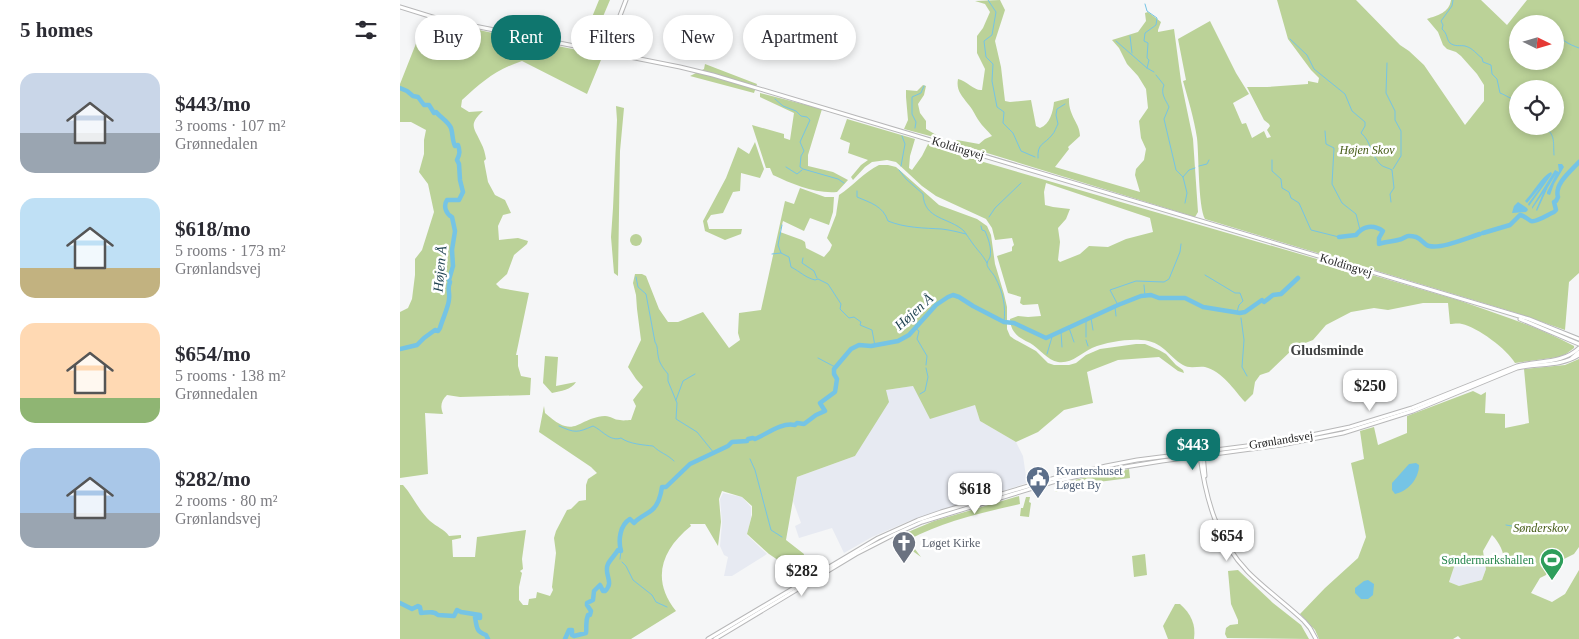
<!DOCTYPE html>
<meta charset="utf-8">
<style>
:root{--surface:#fff;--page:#f2f2f3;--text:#2b2b33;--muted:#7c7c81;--accent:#0f766e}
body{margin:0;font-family:Georgia,serif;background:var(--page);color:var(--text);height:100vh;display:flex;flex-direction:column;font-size:19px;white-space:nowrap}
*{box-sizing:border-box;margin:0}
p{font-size:16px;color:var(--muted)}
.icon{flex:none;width:28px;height:28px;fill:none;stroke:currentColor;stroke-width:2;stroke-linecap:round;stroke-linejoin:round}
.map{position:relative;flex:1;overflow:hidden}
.side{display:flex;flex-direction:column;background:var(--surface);width:400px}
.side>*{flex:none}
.banner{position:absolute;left:15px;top:15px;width:475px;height:45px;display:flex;gap:10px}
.needle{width:32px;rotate:95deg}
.controls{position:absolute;left:1109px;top:15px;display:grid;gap:10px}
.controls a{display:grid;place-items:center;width:55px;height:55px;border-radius:50%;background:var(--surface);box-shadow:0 2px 8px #0003;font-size:25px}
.price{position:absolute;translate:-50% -42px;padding:0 11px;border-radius:10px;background:#fff;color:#222;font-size:16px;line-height:32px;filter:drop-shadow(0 1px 2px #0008)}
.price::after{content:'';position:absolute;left:50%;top:30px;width:15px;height:11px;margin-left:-8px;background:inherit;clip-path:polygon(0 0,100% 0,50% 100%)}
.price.on{background:var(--accent);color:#fff}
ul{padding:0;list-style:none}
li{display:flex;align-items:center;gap:15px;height:125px;padding:0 20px}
li span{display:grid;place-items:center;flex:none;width:140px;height:100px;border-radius:15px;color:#555}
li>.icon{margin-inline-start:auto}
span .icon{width:60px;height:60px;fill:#fffc;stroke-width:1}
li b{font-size:21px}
h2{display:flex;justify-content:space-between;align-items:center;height:60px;padding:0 20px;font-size:21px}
.tag{padding:0 18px;border-radius:22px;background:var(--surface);box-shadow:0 2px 8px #0003;font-size:18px;line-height:45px}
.tag.on{background:var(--accent);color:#fff}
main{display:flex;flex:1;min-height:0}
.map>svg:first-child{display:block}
.built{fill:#e7eaf2}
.green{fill:#bbd298;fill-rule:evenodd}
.water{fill:#75c4e5}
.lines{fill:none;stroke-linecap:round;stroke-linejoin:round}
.stream{stroke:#75c4e5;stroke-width:1}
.river{stroke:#75c4e5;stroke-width:4.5}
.secondary-casing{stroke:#b7b7b8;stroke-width:5}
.secondary{stroke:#fff;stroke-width:3}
.labels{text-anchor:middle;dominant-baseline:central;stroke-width:5;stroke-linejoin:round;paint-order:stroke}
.street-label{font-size:12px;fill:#1f1f1f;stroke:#fff}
.park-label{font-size:12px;font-style:italic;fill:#465c17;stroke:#fff}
.service-label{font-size:12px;fill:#4e5e75;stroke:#fff;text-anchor:start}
.worship-label{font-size:12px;fill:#5b616d;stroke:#fff;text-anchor:start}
.leisure-label{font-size:12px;fill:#27864d;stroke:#fff;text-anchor:end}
.water-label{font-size:14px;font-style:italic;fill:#1b3f4e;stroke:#fff}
.neighbourhood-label{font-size:14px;font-weight:bold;fill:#414243;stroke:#fff}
</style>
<main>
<section class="side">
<h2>5 homes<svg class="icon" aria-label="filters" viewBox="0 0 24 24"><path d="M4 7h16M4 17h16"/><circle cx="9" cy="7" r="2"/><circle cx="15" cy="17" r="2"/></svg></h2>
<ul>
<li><span style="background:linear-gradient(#c9d6e8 60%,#9aa5b1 0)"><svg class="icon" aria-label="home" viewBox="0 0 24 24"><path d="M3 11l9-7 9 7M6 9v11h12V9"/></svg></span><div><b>$443/mo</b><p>3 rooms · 107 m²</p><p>Grønnedalen</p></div></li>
<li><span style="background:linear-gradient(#bfe0f5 70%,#c2b280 0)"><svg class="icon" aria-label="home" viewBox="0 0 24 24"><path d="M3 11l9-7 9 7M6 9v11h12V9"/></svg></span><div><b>$618/mo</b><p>5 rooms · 173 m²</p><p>Grønlandsvej</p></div></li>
<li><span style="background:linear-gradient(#ffd9b3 75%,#8fb573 0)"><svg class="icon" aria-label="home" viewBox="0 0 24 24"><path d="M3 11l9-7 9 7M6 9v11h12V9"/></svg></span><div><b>$654/mo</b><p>5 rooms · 138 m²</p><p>Grønnedalen</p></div></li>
<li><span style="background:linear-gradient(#a9c7e8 65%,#9aa5b1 0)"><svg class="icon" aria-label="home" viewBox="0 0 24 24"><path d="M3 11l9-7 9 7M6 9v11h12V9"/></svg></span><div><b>$282/mo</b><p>2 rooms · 80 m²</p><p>Grønlandsvej</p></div></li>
</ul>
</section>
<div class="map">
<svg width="1179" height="639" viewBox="0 0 1179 639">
<rect width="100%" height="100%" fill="#f5f6f7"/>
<g class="built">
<polygon points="513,386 575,405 580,421 616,442 623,456 627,483 509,521 472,537 444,553 432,528 399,538 395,526 401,523 393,501 397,477 455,456 486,390"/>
<polygon points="323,493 342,497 351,507 351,518 347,535 367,554 332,576 324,576 328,557 324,555 320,546 322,523 320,499"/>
<polygon points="1056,561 1085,564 1086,569 1082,580 1059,586 1049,582"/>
</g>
<g class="green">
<polygon points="199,0 210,0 199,26 194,30 181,27 190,22"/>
<path d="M600,0L605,10L595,41L601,67L605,101L610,102L631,100L636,126L640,128C650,124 653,112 654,102L669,98C668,116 680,123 680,136L668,147L669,149L655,167L740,192L735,175L736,169L744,160L746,149L741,138L739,121L748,108L746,89L738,76L727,64L719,48L712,40L738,32L746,21L745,13L748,12L761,22L758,30V32L774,29L781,81L793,139L798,212L795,217L551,142L557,140L579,144L585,139L592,136C588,131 582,126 579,121C575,115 572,108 568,104C561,95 556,90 558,79C567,81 574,91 582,90L585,69L577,53V36L583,28L590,12L585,4L575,1Z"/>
<path d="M877,0H956L1000,45L1009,51L1024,65L1065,125L1084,101V85L1077,74L1061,56L1056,52L1047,49L1043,45L1038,32L1027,19C1038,15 1049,13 1051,0H1081L1107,25L1127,0H1179V273L1169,282L1165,330L1113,312L805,219C798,206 799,155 797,138C794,118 788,99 783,81L786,80L778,39L810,21L836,73L849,94L833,103L842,124L846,123L852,138L864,131L867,138L871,137L867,130L870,126L869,124L864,120L847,87H867L908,84V81L918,83L919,78L911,70L888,39ZM1118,24H1155V61H1118ZM1118,89H1155V126H1118Z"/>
<path d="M38,21L102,35L203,55L187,94L122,61C95,70 82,82 62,100L61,107L69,112L83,111C68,125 74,127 81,143C84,148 85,154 86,159L84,161L88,182L95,195L105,200L111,213L103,215L98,226L99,240L118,238L128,241L127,244L114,255L107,274L96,284L100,288L129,293L116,355H118V366L121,376L131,378L130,395L60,397L47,395C41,401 40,406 43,414L25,413L28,474L0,478V312L8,308L12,299L15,275V259L22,250L34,212L28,184L19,172L24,154V140L26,130L11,122H0V84L17,41L39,50L44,33L35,30Z"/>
<polygon points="305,64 357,84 354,93 290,76 304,69"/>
<polygon points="523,85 526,86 524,95 518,104 520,113 526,121 526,129 545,140 504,129 508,120 506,97 506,90 517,91"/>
<path d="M360,93L422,109L408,155V166L433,172L448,180L437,192C416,194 392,184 373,175L370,168H366L352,125L384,134V138L390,140L394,113L360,97Z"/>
<polygon points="216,106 224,108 220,151 218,276 214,273 211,237 213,208 217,120"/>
<path d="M447,119L515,139L510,156L509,168L512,170L522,156L528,144L543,148L556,154L1058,300C1097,314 1137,326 1174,346V348L1166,354L1159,357L1115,363C1107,349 1077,327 1062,324C1058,323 1053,324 1050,324L1048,303H1023L988,310L974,308L951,312L926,325L913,340L895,347L869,372L860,375L855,382L853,394L845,402C834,390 822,371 805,367C798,366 789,369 783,365C768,356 763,341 741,340C726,339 707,342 692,348C681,353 672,364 658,362C648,361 639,348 630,343C618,337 611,333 610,319L618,316L628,317L641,316L638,304L623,305L620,303L621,297L608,293L597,256L612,251V247L614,245L612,238L595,240L592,228L586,219L536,196L522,186L496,162L487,160L472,162L465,167L453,180L451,177L461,165L468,160L448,153L450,143L440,139ZM646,183L750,218L753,232L726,239L708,247L689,246L680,254L660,262L658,260L660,242L658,228L666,219L670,209L653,207L645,205L644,192Z"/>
<polygon points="355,142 364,169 360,178 341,173 340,191 333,192 323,213 311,215 307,221 309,229 342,229 341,234 325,240 305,231 303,221 326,178 338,147 349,154"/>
<path d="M479,165H488L496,167L539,205L577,219L587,226L591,235L595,264L604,294L607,307V329L610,336L614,339L636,351L648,363L654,365H669L676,363L686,355L700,349L736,344H745L759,350L766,354L776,365L783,370L784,373L778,371L759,357L718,360L687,372L693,403L664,410L638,432L616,442L580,421L575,405L530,419L513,386L486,390L489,402L455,456L397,477L386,540L404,554L401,568L406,577L402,579L397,573L369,554L347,534L352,515V506L342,497L322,491L319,499L321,522L318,546L305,524H290L291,526C261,550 251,580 276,611L231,639H0V485H3C13,496 19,511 30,521C37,527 44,529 49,536L61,535V538L52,540L53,557H75L77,537L126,530L122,559L123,569L120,571L122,573L119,587V600L123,605H128L129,599L136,598L137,592L150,596L153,590L152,587L156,553L154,538L156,531L167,510L171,509L179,501L186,500V485L188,479L197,473L191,467L139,432L144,406L145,413C176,441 176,418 205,416C211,416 214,420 220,420C223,421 228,420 231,420L236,406L233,400L243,387L236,379L228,367L241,340L237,309L236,295L233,283L235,274H242L246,276L259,309L268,322H278L303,312L329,348L340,340L338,333L339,313L361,310L385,201L394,204L400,188L425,197H434L433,212L429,225L410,218L404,231L383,221L380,232L402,240L405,242L406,248L424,257L430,250L432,245L427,238L436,215L439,195C453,186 464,172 479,165Z"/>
<circle cx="236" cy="240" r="6"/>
<path d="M145,356L158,357L156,386L176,382C171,390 161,391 152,393L143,383Z"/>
<path d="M1179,359V547L1174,554L1152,565L1146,575L1140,578L1131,593L1152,602L1165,594L1179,570V639H1061L1058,636L1053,639H919L915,630L900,614L925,588L958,558L966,537L951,463L964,459L960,431L974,427L978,445L1007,433V416L1073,391L1081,395L1086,392L1085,413L1105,414V428L1129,423L1124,369L1165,365ZM1092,535C1100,543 1105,554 1104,565L1085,564L1083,551ZM1056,561L1085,564L1086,569L1082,580L1059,586L1049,582Z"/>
<polygon points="729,469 730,478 674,485 655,492 669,481"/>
<path d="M619,496L620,504C580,513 545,521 508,540L521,557C513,551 503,546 501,535L534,521Z"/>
<polygon points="626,497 630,497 629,502 631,503 629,517 620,516 621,508 623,508"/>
<polygon points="745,554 747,575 734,577 732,556"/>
<polygon points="838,570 873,603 901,625 909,639 827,638 825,634 826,628 830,625 838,624 838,620 831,604 828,571"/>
<path d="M775,604H780C791,614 796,624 794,639H768L763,626Z"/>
</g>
<g class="water">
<polygon points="1158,164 1162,164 1164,167 1154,184 1150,195 1147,194 1147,192 1156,174 1148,187 1137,211 1136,210 1143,193 1132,209 1132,207 1155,170 1159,172"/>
<path d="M1151,172L1152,174L1129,206L1128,204L1142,185L1127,203L1125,201C1133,193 1142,176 1151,172Z"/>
<polygon points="1118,202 1127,208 1128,210 1126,212 1112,213 1114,206"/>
<path d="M1016,463L1019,465C1019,479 1008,491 995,494L992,490V483L1009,464Z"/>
<polygon points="968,580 974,584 973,595 968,599 961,599 955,593 955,588 964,581"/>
</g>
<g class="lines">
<g class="stream">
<polyline points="588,0 596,12 592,35 584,41 586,57 593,64 592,81 597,107 604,112 603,123 613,133 621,151 635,157"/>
<path d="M1053,0L1052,6L1041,21L1043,25L1042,29C1048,34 1046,39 1050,43C1055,47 1060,45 1065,46C1073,48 1076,54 1082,58L1083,62L1091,65L1092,74L1097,79L1100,93C1106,95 1111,100 1118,100"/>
<polyline points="745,4 747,11 757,18 756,25 745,33 744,41 748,43 747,58 749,60 747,68"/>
<polyline points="1152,23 1153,24"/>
<path d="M1155,29C1160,40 1168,44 1179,48"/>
<polyline points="730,36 732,53"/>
<path d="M890,39L907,55L914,69L945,94L952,111L965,122V126L961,133C971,141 971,156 981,165C983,167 989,168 992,170L994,188L990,194L991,202"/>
<polyline points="716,41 747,68 754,72"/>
<polyline points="987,63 986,93 995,111 995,120 1001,131 1001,156 993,169"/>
<path d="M756,75L764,85C760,94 766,100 769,107L764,119L776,170L783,177L787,193L785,203"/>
<polyline points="375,99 383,106 396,111 401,116 407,117 410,120 400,142 404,151 401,156 400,167 403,169 438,179 444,183"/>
<path d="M1142,126C1156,134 1153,140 1154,155"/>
<polyline points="515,128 516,122 512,114 512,97 521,93 524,86"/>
<polyline points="925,131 926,144 934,148 932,184 942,203 956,214 960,230"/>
<path d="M638,158C637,143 644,145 652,135C655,132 656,127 658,124L656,115L657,109L665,104"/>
<polyline points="872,160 872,171 881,179 882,188 889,192 891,198 899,203 911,230 939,237"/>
<polyline points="501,166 505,144 502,136"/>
<polyline points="799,166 807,164 809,160"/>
<polyline points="386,167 397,174 402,170"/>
<path d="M499,170L506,179L523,194C524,220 549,217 564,231C567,235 570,240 573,244C579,252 582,254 587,263"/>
<polyline points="783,177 789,170 795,168"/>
<path d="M457,191V197C471,203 483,206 488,221C505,228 524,228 542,229C550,230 558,232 566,234"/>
<polyline points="589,217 595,208 621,183"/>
<path d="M382,225L378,245L381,253L389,257L391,267C401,272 404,277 415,280L418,279L428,284L441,304L440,309L449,318L454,317L461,322L460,325L472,330L475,346"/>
<path d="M581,226L582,230L585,231C588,238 592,248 590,257C589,260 587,261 587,264C587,268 593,273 595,277C603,292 606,306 604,322"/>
<polyline points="372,254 381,253"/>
<polyline points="403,258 402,263 414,271 417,278"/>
<polyline points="805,275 835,293 840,293 843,301 839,305 837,312"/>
<path d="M236,277L238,287L246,294L255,342C258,347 257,349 258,355C259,363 263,368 268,374V381L277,403L276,419L297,432L314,453"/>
<polyline points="744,285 745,296"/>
<polyline points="718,305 710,290 736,281 764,282 769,279 780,252 781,244"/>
<polyline points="715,307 716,316"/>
<polyline points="840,313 840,314"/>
<polyline points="691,318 693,330"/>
<polyline points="841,318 844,340 842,367 847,376"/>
<polyline points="686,320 686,337"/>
<polyline points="669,328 674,342"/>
<polyline points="516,329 519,331 517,339 527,356 526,365"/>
<polyline points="661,332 662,347"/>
<polyline points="686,340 688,346"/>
<polyline points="647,354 652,337"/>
<polyline points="418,358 435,367"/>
<polyline points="520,394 525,391 528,377 526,368"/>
<polyline points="276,400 283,381 295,374"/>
<path d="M159,426C175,433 177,433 193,426C202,430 210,442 221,438C229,444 244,445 253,446C260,453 267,454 274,461"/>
<polyline points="350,459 355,470 371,530 382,537"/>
<polyline points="1106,525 1139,531 1152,532"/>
<polyline points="220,559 221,551"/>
<polyline points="222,562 226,566 233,580 252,595 256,602 267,607"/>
</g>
<g class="river">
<path d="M0,88L7,91L13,96L18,97L24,105H29L34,113L36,112C40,117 48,121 51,128C53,134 52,140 55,146L58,145C60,151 60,154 57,160L59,164L60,180L63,192L59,200H47C43,206 46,214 52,217L55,231L52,250L53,266L49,280L50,282C47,289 50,292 49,299C49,306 42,320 40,328L38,331L35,330L24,338L17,345L0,349"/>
<path d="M1083,233L1110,225L1120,215C1125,216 1127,219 1131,221C1135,223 1149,214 1154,212L1156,210L1154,202L1156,201L1158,197C1154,184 1171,171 1179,162"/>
<path d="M939,237L956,235C963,226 973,224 983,231L979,238V244C987,241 991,242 998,240C1007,238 1005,234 1016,237C1022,239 1024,245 1029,246C1042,249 1067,238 1080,234"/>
<path d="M0,603L12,609L18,606L20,607L21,613C27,613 33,610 38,615L54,616L57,610L61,612L80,615V618L75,617C77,628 76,631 86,635L88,639"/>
<path d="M165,639L169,630H172V635L174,636L186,633C187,627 185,622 188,615H190L191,611L187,605V603L193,600L194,591L200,585L203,591H205C215,582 203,574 208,564C210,560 215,555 218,550L221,551C218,540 220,525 230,519L234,523C239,517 246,515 252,510C258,505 261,494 262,487H266L290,464L328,446L332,442L347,441L348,439L353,438L355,439C367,434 381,422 395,425L397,423L404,424L416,415L425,411L420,403L435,392L437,379L434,374V369L451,349L459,345L471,346L498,341L509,335L536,305L548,297L553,295L559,297L573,306L604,322L614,323L646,338L718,305L741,296L751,295L759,298H785L803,307L840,313L845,312L862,300L864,302L873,295L881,294L898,278"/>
</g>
<g class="secondary-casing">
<g id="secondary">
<polyline points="0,7 39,19 280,67 313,75 1129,319 1179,339"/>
<polyline points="206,52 226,0"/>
<polyline points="1120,319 1179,344"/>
<polyline points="1172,358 1179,352"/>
<polyline points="803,454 805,476"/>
<path d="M800,456C806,500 817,540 848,572C866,590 886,604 904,621L910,628L916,639"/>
<path d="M308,639L478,538L518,520L541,512L655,478L706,466L737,460L878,442L950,427L1012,408L1117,366C1138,360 1162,364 1179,348"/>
<path d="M315,639L456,554L495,534L522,522L656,481L706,470L762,461L881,445L943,433L1013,411L1117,368C1138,363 1160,367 1179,355"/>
</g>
</g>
<use href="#secondary" class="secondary"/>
</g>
<defs>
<g id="civic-pin" transform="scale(1.25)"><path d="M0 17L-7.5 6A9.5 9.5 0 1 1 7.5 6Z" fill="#5c6f8a" stroke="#fff"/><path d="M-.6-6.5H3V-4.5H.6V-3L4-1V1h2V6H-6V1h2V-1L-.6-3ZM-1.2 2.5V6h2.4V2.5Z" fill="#fff"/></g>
<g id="church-pin" transform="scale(1.25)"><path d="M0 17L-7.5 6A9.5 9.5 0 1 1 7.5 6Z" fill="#6b7280" stroke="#fff"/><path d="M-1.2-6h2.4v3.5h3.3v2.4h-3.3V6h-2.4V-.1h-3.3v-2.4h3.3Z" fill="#fff"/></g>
<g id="stadium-pin" transform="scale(1.25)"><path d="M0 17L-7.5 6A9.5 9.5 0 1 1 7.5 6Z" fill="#2e9e5b" stroke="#fff"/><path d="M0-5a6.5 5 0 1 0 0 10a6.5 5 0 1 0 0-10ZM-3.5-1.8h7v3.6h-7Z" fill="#fff"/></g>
</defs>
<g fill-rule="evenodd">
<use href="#civic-pin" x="638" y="478"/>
<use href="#church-pin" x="504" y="543"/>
<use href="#stadium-pin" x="1152" y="560"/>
</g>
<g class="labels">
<g class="street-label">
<text transform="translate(558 148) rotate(17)">Koldingvej</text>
<text transform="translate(946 265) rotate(17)">Koldingvej</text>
<text transform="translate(881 440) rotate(-9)">Grønlandsvej</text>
</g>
<g class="park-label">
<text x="967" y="150">Højen Skov</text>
<text x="1141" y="528">Sønderskov</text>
</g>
<g class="service-label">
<text x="656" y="471">Kvartershuset<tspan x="656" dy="14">Løget By</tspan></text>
</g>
<g class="worship-label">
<text x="522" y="543">Løget Kirke</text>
</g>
<g class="leisure-label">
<text x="1134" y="560">Søndermarkshallen</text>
</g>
<g class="water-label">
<text transform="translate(40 269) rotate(-85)">Højen Å</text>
<text transform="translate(514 312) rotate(-42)">Højen Å</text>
</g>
<g class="neighbourhood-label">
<text x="927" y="350">Gludsminde</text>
</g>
</g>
</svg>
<div class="controls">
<a><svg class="needle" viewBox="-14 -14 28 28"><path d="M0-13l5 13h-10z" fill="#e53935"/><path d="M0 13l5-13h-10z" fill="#7c7c81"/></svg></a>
<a><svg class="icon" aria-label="locate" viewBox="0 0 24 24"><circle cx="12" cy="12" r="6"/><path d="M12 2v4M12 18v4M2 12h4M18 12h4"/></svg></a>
</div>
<b class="price" style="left:970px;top:412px">$250</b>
<b class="price on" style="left:793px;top:471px">$443</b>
<b class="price" style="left:575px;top:515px">$618</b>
<b class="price" style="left:827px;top:562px">$654</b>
<b class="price" style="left:402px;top:597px">$282</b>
<div class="banner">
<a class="tag">Buy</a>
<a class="tag on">Rent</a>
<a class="tag">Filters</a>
<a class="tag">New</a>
<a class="tag">Apartment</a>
</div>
</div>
</main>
